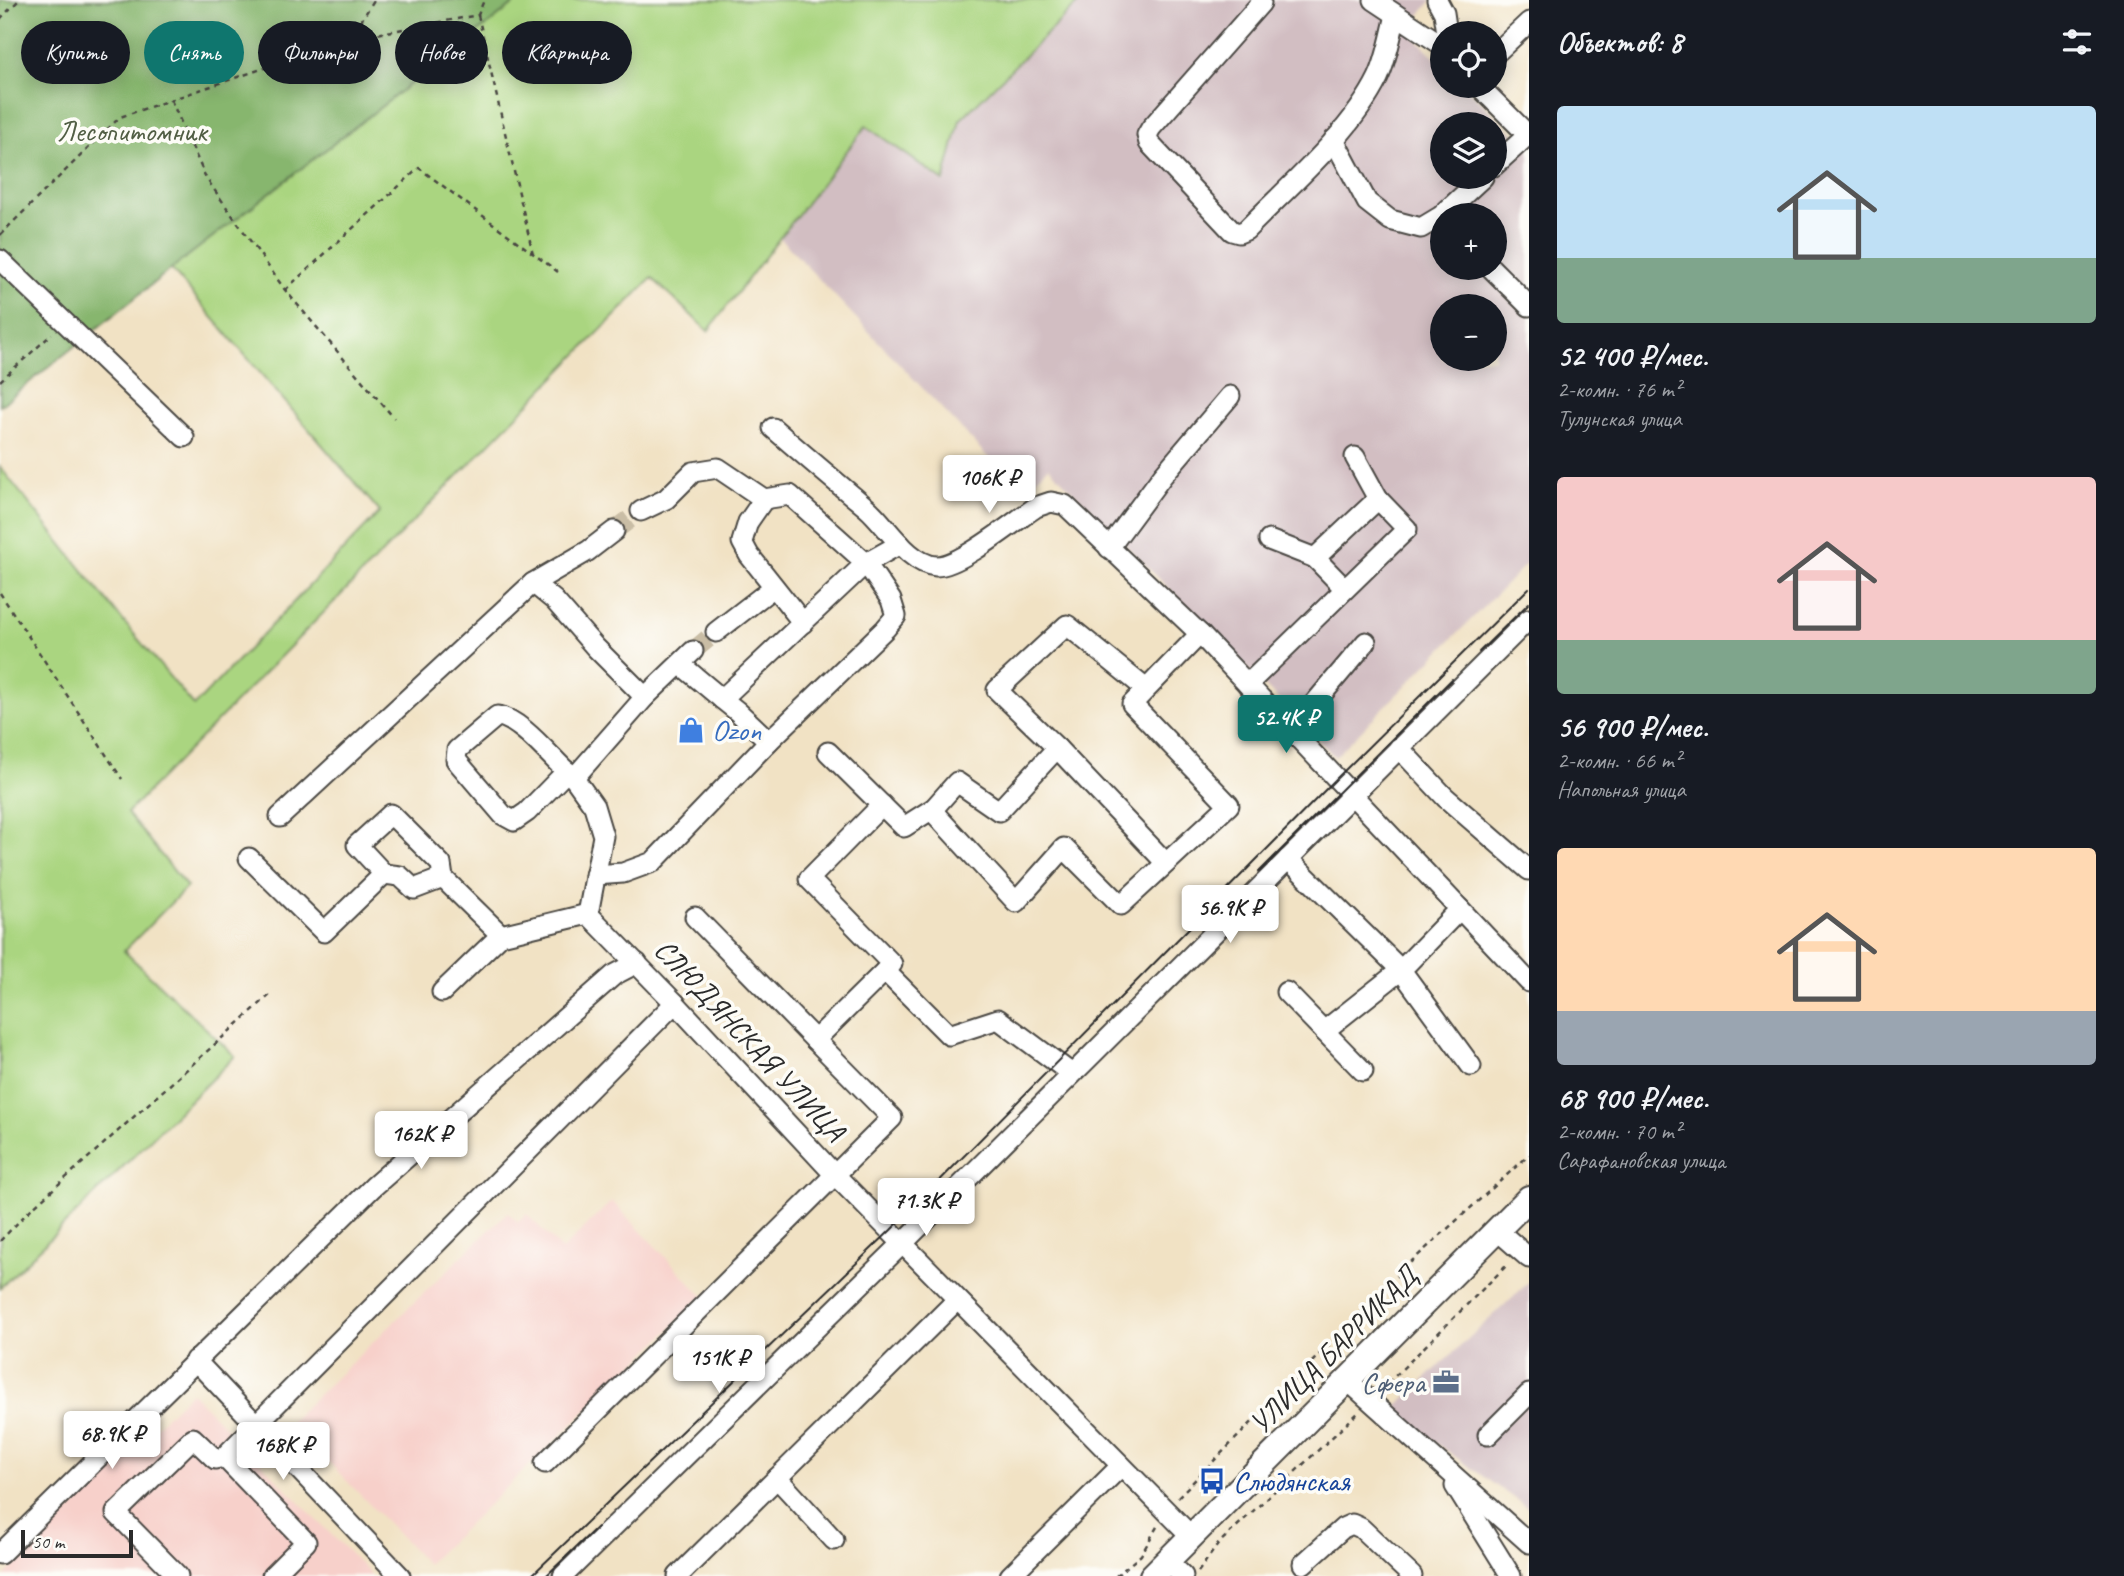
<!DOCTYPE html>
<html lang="ru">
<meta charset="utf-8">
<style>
:root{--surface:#171b24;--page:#20242c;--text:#f1f3f6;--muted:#9ea1a6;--accent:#0f766e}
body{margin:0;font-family:Caveat,sans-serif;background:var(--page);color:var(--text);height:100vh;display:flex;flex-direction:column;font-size:26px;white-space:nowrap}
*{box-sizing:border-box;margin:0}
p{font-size:23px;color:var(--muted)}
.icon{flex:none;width:38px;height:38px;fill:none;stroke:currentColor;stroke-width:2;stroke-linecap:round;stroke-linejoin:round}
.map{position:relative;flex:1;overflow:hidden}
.drawer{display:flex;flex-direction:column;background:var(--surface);width:595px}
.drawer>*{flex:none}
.banner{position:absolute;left:21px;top:21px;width:665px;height:63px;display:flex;gap:14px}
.buttons{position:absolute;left:1430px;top:21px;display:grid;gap:14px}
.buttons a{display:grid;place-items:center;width:77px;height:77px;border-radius:50%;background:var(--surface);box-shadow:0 4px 18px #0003;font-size:35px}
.scale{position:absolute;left:21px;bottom:18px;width:112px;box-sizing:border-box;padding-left:7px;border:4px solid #2b2b2b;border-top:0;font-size:19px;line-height:24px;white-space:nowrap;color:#2b2b2b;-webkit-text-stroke:5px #fdfcf7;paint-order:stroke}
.price{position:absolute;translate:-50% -60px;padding:0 16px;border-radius:7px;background:#fff;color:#222;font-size:23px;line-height:46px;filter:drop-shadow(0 2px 4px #0008)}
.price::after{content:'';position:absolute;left:50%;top:42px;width:21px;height:16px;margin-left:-10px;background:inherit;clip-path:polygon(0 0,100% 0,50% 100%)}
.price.active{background:var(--accent);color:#fff}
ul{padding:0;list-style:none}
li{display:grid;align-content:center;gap:14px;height:371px;padding:0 28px}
li span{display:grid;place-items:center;height:217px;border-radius:7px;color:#555}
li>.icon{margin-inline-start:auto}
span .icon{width:126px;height:126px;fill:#fffc;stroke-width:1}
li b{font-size:30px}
h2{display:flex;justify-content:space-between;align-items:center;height:84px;padding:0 28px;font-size:30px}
.chip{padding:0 24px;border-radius:32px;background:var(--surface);box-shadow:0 4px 18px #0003;font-size:24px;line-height:63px}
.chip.active{background:var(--accent);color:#fff}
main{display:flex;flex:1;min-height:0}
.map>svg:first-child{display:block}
.built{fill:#f7d0ca}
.industrial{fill:#d2bec2;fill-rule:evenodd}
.green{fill:#aad580;stroke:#6a8056;stroke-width:2}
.forest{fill:#87b66e;stroke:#59704c;stroke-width:2}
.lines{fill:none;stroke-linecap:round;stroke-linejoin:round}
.minor-tunnel{stroke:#c9bda5;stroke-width:19;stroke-dasharray:19 10;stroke-linecap:butt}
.minor-casing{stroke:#494642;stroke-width:23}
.major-casing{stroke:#494642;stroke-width:28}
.path{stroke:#494642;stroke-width:2.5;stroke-dasharray:5 5;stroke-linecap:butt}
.minor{stroke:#fff;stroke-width:19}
.major{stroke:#fff;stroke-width:24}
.tram{stroke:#2b2b2b;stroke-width:2}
.labels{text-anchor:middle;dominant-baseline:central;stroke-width:7;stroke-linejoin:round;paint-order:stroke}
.park-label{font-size:30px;fill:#515e44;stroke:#fdfcf7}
.shop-label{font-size:30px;fill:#366cbe;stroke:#fdfcf7;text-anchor:start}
.street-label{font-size:30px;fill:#2b2b2b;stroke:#fdfcf7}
.service-label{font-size:30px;fill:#4e5e75;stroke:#fdfcf7;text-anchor:end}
.transit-label{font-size:30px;fill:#164399;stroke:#fdfcf7;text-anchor:start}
</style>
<main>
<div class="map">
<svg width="1529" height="1576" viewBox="0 0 1529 1576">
<rect width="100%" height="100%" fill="#fdfcf7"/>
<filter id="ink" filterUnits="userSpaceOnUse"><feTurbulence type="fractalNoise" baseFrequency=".0143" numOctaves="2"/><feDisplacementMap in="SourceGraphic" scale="14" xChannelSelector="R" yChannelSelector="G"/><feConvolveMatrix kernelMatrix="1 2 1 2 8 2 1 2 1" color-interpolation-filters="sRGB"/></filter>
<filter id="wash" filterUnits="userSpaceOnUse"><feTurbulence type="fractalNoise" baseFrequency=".00686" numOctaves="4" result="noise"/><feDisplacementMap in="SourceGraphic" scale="28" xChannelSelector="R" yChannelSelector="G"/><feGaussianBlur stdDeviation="1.57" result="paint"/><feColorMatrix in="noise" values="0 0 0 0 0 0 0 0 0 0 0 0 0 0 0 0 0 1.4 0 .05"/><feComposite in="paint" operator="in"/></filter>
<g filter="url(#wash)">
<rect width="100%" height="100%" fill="#f1e2c4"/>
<g class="built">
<polygon points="612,1201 704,1297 427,1564 290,1422 508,1212 518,1222 527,1214 562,1250"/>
<polygon points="191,1392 372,1576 4,1576"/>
</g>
<g class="industrial">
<path d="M1081,0H1432L1407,30L1442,64V86H1464L1529,149V561L1335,757L1049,467L1021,492L779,237L866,126L944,180L960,120ZM1442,124H1494V177H1442ZM1442,215H1494V268H1442ZM1442,306H1494V359H1442Z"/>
<polygon points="1529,1282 1529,1509 1391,1411"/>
</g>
<polygon class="green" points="517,0 1081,0 960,120 944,181 866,126 708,331 652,278 127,813 187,887 124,951 235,1056 0,1288 0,467 119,616 194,706 380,512 171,269 514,4"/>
<polygon class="forest" points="0,0 517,0 514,4 171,269 0,406"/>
</g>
<g filter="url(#ink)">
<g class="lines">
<g class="minor-tunnel">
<polyline points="614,531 641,511"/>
<polyline points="693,651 716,632"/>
</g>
<g class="minor-casing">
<g id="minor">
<polyline points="1374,0 1442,45"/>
<polyline points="1437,0 1444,13 1447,33"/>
<path d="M1261,3L1151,128L1147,135L1149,143L1232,231L1239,233L1246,230C1289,186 1351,133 1378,78C1387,59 1391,35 1396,15"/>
<polyline points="1494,55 1529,22"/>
<polyline points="1479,86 1529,136"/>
<polyline points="1334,140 1367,202 1390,220 1421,228 1441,216 1483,177"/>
<polyline points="1494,166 1528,135"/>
<polyline points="0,260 184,437"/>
<polyline points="1491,268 1529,306"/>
<path d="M773,428C804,455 836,482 867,508C886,524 908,564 936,566C959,567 1015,521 1036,507L1051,502L1065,505L1200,634L1529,982"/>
<polyline points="1355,457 1378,499"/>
<polyline points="764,499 748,522 742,542 749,555 803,623"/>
<polyline points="641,511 666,499 693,472 718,468 764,499 790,495 866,563 900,544"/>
<polyline points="1269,540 1315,558"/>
<polyline points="1109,548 1163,475 1230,396"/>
<polyline points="716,632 774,587"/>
<polyline points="1248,685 1253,679 1407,529 1378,499 1315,558 1345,589"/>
<polyline points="645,697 693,651"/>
<polyline points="722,699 737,711 769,741"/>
<polyline points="1291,731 1366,642"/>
<polyline points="1057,748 1166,863"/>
<polyline points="1399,748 1445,797 1529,870"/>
<polyline points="828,752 904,827 934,808 937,816 1016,902 1064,848 1121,905 1229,805 1132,704 1200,634"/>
<path d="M567,771L527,812L514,821L503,815L456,760L457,750L497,716C518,717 549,755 565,770L574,778L594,806L603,836L588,914"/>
<polyline points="574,778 645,697 595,647 554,600 533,583 588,551 614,531"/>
<polyline points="934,808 957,782 999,811 1057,748 997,690 1067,625 1146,689"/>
<polyline points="280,817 533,583"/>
<polyline points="249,858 324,932 384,874"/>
<polyline points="1288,859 1401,970 1324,1031"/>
<polyline points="595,875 623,873 653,862 769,741 885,629 896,616 891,600 866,563 722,699 680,664"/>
<polyline points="443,878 414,889 400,876 384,874 357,845 391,814 441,864 443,878 501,935"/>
<polyline points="1460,909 1401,970 1471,1066"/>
<polyline points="588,914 675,1003 835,1175 1192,1537"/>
<polyline points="695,917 815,1040 892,964 809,879 882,805"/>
<polyline points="885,971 949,1035 998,1019 1072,1074"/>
<polyline points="442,992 501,935 588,914"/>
<polyline points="1286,992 1363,1071"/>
<polyline points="1497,1230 1529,1258"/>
<polyline points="195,1360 400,1576"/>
<polyline points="1347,1380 1529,1543"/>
<polyline points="1488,1435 1529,1394"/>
<polyline points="224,1457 306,1542 272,1576"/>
<polyline points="545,1463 892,1118 815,1040"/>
<polyline points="777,1478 834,1540"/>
<polyline points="1455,1486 1511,1576"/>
<polyline points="0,1554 373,1187 614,975 637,963"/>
<polyline points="1167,1561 1183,1576"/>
<polyline points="1303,1564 1343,1528 1352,1524 1361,1528 1412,1576"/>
<polyline points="178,1576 116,1513 193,1438 215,1459 224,1457 675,1003"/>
<polyline points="563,1576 903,1243 1529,619"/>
<polyline points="678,1576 957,1300"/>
<polyline points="1010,1576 1121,1466"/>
</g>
</g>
<g class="major-casing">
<polyline id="major" points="1152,1576 1529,1198"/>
</g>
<g class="path">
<polyline points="478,15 533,254"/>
<polyline points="0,19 19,0"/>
<polyline points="350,39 374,0"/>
<polyline points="171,100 206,178 285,290 394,418"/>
<polyline points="0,235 120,117 350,39 478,15 484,0"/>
<polyline points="285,290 419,168 558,272"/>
<polyline points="0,381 52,334"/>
<polyline points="0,593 122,779"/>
<polyline points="0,1241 31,1209 271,994"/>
<polyline points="1381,1390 1508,1264"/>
<polyline points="1178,1497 1413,1260 1529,1155"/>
<polyline points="1198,1572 1219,1543 1359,1412"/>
<polyline points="1116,1576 1141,1555 1158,1525"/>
</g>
<use href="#minor" class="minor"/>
<use href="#major" class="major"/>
<g class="tram">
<polyline points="1479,652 1529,603"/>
<polyline points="1259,872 1452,679"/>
<polyline points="531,1576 891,1230 1336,779 1529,588"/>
<polyline points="546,1576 597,1527"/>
</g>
</g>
</g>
<defs>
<g id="shop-bare" transform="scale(2.1)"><path d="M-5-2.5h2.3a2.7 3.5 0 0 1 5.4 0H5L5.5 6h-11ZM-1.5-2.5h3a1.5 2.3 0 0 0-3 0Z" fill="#3f7fe0" stroke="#fdfcf7" stroke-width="2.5" paint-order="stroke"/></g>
<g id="office-bare" transform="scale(2.1)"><path d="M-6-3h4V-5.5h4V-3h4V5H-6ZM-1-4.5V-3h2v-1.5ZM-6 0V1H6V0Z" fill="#5c6f8a" stroke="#fdfcf7" stroke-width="2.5" paint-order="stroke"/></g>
<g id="bus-bare" transform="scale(2.1)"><path d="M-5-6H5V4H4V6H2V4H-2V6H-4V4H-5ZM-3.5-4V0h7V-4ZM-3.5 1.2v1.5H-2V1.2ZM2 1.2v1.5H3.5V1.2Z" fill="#1a4fb4" stroke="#fdfcf7" stroke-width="2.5" paint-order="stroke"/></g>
</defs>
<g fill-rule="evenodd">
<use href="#shop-bare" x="691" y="730"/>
<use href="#office-bare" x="1446" y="1382"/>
<use href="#bus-bare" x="1212" y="1481"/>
</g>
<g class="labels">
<g class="park-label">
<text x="132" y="131">Лесопитомник</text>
</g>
<g class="shop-label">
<text x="712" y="730">Ozon</text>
</g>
<g class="street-label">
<text transform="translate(750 1040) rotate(47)">СЛЮДЯНСКАЯ УЛИЦА</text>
<text transform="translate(1333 1350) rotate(-45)">УЛИЦА БАРРИКАД</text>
</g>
<g class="service-label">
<text x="1425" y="1382">Сфера</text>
</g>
<g class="transit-label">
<text x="1233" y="1481">Слюдянская</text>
</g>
</g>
</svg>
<div class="buttons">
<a><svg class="icon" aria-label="locate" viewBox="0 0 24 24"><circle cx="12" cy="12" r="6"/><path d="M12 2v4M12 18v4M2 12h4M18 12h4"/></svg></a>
<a><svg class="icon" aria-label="layers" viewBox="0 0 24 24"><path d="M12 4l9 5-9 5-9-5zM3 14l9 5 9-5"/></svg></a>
<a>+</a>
<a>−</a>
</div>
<div class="scale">50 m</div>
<b class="price" style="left:989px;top:515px">106K ₽</b>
<b class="price active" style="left:1286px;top:755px">52.4K ₽</b>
<b class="price" style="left:1230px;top:945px">56.9K ₽</b>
<b class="price" style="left:421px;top:1171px">162K ₽</b>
<b class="price" style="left:926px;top:1238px">71.3K ₽</b>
<b class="price" style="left:719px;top:1395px">151K ₽</b>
<b class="price" style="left:112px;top:1471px">68.9K ₽</b>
<b class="price" style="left:283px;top:1482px">168K ₽</b>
<div class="banner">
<a class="chip">Купить</a>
<a class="chip active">Снять</a>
<a class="chip">Фильтры</a>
<a class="chip">Новое</a>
<a class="chip">Квартира</a>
</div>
</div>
<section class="drawer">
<h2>Объектов: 8<svg class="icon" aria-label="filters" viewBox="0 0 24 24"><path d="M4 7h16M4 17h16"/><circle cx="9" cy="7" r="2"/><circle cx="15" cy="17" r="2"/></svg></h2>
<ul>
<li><span style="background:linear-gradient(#bfe0f5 70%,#7fa58c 0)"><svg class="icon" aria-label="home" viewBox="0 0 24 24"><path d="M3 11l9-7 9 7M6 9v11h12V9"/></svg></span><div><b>52 400 ₽/мес.</b><p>2-комн. · 76 m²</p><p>Тулунская улица</p></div></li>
<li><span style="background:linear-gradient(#f6c9c9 75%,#7fa58c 0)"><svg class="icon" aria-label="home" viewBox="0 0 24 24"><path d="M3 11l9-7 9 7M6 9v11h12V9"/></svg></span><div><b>56 900 ₽/мес.</b><p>2-комн. · 66 m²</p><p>Напольная улица</p></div></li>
<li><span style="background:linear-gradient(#ffd9b3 75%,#9aa5b1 0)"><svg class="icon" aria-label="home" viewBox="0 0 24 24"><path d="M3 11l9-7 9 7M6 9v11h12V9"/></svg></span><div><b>68 900 ₽/мес.</b><p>2-комн. · 70 m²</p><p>Сарафановская улица</p></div></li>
</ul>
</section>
</main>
